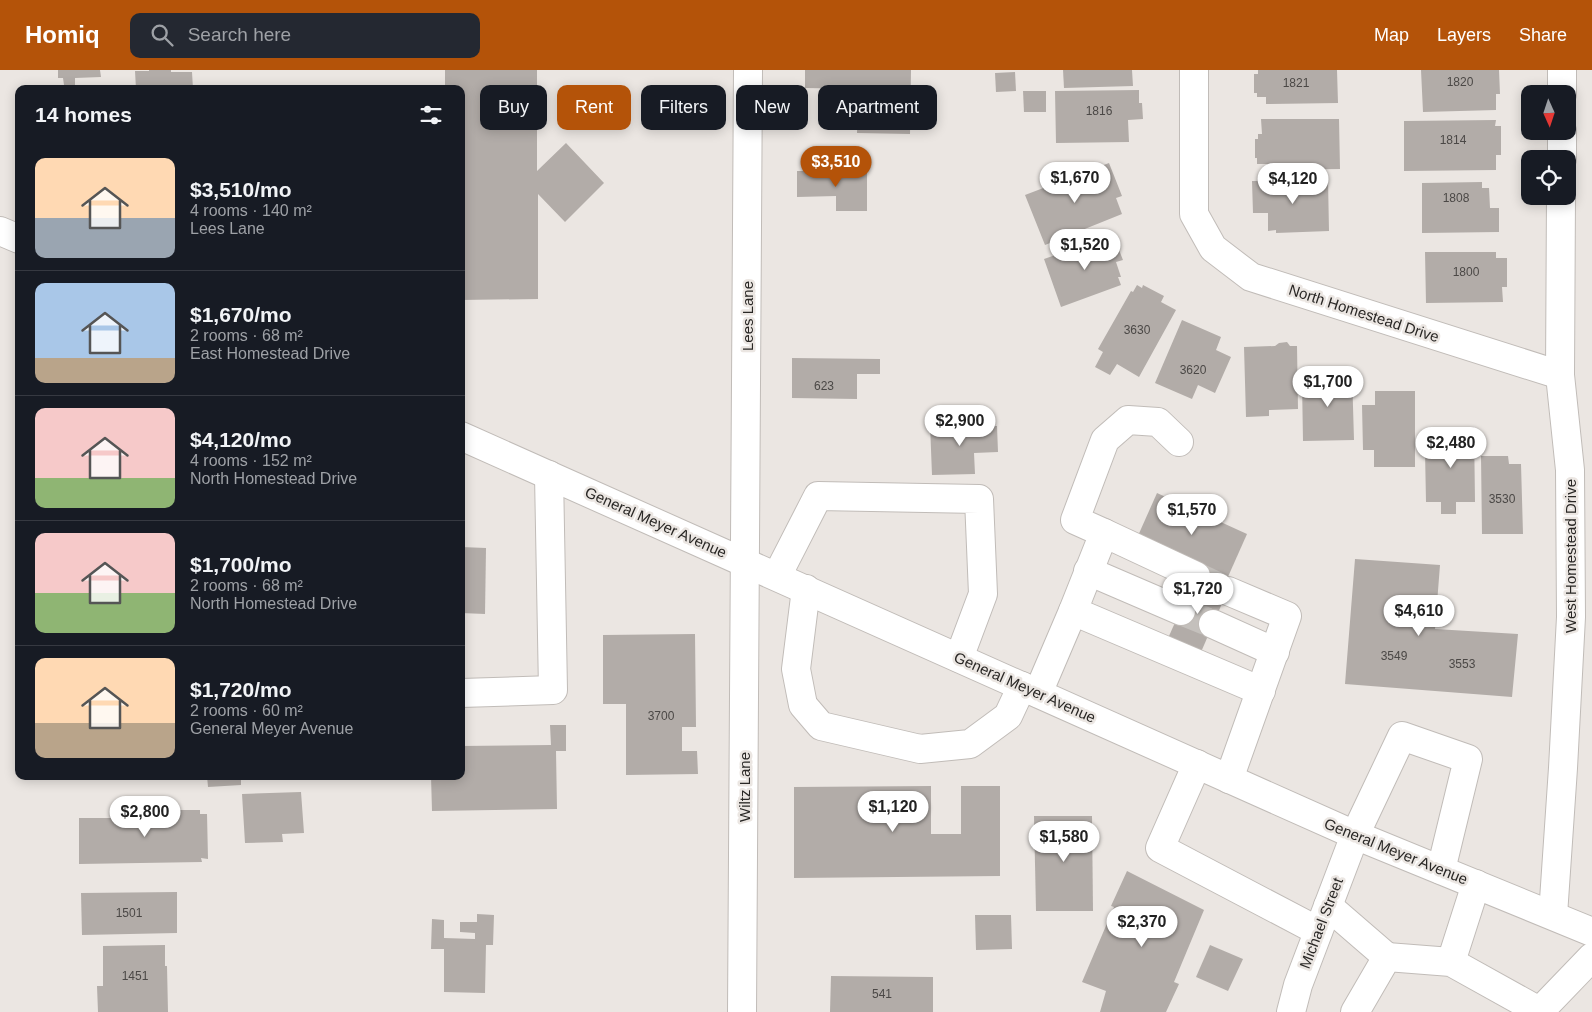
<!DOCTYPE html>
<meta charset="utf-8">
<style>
:root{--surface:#171b24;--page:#242831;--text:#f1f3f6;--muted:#9ea1a6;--line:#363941;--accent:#b45309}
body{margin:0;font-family:Arial,sans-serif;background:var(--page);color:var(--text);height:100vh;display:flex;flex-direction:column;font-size:19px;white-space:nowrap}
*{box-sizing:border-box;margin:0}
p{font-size:16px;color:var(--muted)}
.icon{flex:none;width:28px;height:28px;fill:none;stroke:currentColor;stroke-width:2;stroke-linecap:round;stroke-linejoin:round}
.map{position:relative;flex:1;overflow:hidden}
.side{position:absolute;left:15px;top:15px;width:450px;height:695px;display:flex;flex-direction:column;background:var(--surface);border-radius:10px;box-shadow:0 2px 12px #0003}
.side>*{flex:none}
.hud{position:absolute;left:480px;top:15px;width:475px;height:45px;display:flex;gap:10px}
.needle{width:32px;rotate:177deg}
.fabs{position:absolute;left:1521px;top:15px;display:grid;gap:10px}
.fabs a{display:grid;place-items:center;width:55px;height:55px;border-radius:10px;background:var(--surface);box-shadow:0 2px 12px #0003;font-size:25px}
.price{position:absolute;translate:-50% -42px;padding:0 11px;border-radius:18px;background:#fff;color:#222;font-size:16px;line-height:32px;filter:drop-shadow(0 1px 2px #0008)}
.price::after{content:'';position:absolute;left:50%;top:30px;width:15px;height:11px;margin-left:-8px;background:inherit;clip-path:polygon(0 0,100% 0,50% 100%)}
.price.active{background:var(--accent);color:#fff}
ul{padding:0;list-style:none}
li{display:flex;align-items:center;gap:15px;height:125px;padding:0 20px}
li+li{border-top:1px solid var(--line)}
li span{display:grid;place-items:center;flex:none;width:140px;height:100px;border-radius:10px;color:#555}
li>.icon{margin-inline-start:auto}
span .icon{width:60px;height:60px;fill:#fffc;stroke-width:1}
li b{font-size:21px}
h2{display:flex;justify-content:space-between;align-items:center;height:60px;padding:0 20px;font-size:21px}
.pill{padding:0 18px;border-radius:10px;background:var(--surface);box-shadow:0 2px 12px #0003;font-size:18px;line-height:45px}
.pill.active{background:var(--accent);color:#fff}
header{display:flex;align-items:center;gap:30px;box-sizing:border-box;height:70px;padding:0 25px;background:var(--accent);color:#fff}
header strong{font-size:24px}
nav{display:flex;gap:28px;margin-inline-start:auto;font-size:18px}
.search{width:350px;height:45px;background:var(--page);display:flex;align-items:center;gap:12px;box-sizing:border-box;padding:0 18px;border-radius:10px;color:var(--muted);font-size:19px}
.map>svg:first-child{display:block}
.building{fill:#b2aca8}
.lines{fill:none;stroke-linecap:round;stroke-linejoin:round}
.minor-tunnel{stroke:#c4c0bc;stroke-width:28;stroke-dasharray:28 14;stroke-linecap:butt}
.minor-casing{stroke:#c1bcb8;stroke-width:30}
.major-casing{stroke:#c1bcb8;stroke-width:30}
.minor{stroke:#fff;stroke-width:28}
.major{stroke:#fff;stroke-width:28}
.labels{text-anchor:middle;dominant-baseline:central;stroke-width:5;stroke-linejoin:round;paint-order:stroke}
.number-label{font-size:12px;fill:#4b4846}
.street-label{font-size:15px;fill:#292725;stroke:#ebe6e2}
</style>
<header>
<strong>Homiq</strong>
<div class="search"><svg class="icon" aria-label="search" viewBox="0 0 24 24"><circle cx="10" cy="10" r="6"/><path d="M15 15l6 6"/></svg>Search here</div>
<nav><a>Map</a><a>Layers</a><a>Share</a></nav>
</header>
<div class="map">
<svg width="1592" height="942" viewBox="0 0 1592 942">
<rect width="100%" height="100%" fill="#ebe6e2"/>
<g class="building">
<polygon points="58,0 100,0 101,7 75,8 75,15 64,15 63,8 58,8"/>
<polygon points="149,0 171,0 171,2 192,2 193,19 136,19 135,1 149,1"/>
<polygon points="445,0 537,0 537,101 566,73 604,113 565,152 538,124 538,229 461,230 461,19 445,19"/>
<polygon points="805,0 911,0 910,64 857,63 858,35 863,34 863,19 805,18"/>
<polygon points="1063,0 1132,0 1133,16 1064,18"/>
<polygon points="1258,0 1337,0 1338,33 1266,34 1266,27 1257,27 1257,23 1254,23 1254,4 1258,4"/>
<polygon points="1421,0 1499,0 1500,24 1496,24 1496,40 1423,42"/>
<polygon points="1015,2 1016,21 996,22 995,3"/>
<polygon points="1139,20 1139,33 1142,33 1143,49 1128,50 1129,72 1056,73 1055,21"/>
<polygon points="1023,21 1046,21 1046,42 1024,42"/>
<polygon points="1261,49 1339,49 1340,99 1268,100 1267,94 1257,94 1257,88 1255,88 1255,69 1258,69 1258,64 1262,64"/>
<polygon points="1496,50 1495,56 1501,56 1501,85 1496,85 1496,100 1404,101 1404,51"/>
<polygon points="1109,93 1122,126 1116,128 1122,144 1045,175 1025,125"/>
<polygon points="797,101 867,101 867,141 836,141 836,126 797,127"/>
<polygon points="1328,110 1329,161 1276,163 1276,160 1268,161 1268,143 1253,143 1252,111"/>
<polygon points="1482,112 1482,118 1489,118 1490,138 1499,138 1499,162 1422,163 1422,113"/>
<polygon points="1113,165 1123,190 1116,192 1121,207 1118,207 1121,215 1061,237 1044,189"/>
<polygon points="1425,182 1496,182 1496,188 1507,188 1507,217 1502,217 1503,232 1426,233"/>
<polygon points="1137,215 1142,218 1143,215 1164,226 1161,232 1176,240 1139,307 1117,294 1110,305 1095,297 1103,282 1098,279 1131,221 1133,222"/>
<polygon points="1182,250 1221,267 1216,280 1231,287 1215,323 1198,315 1192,329 1155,313"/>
<polygon points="1287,272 1290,276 1297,276 1298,339 1269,340 1269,346 1246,347 1244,277 1275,276 1279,273"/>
<polygon points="792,288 880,289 880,304 857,304 857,329 792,328"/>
<polygon points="1352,303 1354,370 1303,371 1302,312 1310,311 1310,305"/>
<polygon points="1375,321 1415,321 1415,397 1374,397 1374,380 1363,380 1362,335 1375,335"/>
<polygon points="975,353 975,356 997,356 998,382 974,383 975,404 932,405 930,354"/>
<polygon points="1449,357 1474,357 1475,432 1456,432 1456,444 1441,444 1441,432 1426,432 1425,381 1430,381 1430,366 1449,366"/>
<polygon points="1481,386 1508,386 1509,394 1521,394 1523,464 1482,464"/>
<polygon points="1157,423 1247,464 1227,509 1137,468"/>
<polygon points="461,477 486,478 485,544 461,543"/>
<polygon points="1355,489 1440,495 1435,559 1518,564 1512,627 1345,614"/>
<polygon points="1198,501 1230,515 1198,589 1165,575"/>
<polygon points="695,564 696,657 682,657 682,681 697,681 698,704 626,705 626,634 603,634 603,565"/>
<polygon points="550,655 566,655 566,681 556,681 557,739 432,741 431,706 461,706 461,676 551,675"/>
<polygon points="207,706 241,706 241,715 208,717"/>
<polygon points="931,716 931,764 961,764 961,716 1000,716 1000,806 794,808 794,717"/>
<polygon points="301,722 304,763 282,764 283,772 245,773 242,724"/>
<polygon points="143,740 200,740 200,744 207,744 208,789 201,788 202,792 79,794 79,748 143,748"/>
<polygon points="1034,746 1092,746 1093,841 1036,841"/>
<polygon points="1127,801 1204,840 1174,912 1179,914 1166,942 1100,942 1106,921 1082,912 1114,837 1111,836"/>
<polygon points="177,822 177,863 82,865 81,823"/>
<polygon points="477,844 494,845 493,875 486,875 485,923 444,922 444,879 431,879 432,849 444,850 444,868 475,869 475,863 460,862 460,852 477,852"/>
<polygon points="975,845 1011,845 1012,879 976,880"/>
<polygon points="165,875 165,896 167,896 168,942 98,942 97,916 103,916 103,876"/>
<polygon points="1210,875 1243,889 1228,921 1196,907"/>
<polygon points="831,906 933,907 933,942 830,942"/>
</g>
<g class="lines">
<g class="minor-tunnel">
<polyline points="1196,506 1228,521"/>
<polyline points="1181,541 1213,554"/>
</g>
<g class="minor-casing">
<g id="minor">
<polyline points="1194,0 1194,144 1213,178 1251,207 1560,305"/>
<polyline points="1562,24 1562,0"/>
<polyline points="1562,89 1562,61"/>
<polyline points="1104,463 1075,450 1105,370 1128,350 1158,352 1179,372"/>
<polyline points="1088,501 1181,541"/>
<polyline points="777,506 818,426 979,429 983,524 959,588"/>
<polyline points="806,519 796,599 803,635 821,656 920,679 970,674 1008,646 1022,616"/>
<polyline points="1228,521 1287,546 1229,709"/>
<polyline points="1073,541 1261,621"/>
<polyline points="1213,554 1275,582"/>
<polyline points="461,623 553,620 549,405"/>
<polyline points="1038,623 1073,541 1104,463 1196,506"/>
<polyline points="1197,694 1160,778 1318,861"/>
<polyline points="1328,836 1387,887"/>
<polyline points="1553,845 1563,698 1571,547 1570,400 1560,305 1561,126"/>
<polyline points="1451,892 1476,814"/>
<polyline points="1540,941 1592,887"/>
<polyline points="742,942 748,0"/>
<polyline points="1291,942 1298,915 1355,765 1402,666 1468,689 1441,800"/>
<polyline points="1355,942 1387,887 1451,892 1541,942"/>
</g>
</g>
<g class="major-casing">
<g id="major">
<polyline points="0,161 19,169"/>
<polyline points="461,366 1355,765 1592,862"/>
</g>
</g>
<use href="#minor" class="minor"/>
<use href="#major" class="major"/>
</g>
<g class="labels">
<g class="number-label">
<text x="1460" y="12">1820</text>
<text x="1296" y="13">1821</text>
<text x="1099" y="41">1816</text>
<text x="1453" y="70">1814</text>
<text x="1456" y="128">1808</text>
<text x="1466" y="202">1800</text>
<text x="1137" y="260">3630</text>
<text x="1193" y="300">3620</text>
<text x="824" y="316">623</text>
<text x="1502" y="429">3530</text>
<text x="1394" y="586">3549</text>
<text x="1462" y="594">3553</text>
<text x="661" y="646">3700</text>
<text x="129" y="843">1501</text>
<text x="135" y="906">1451</text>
<text x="882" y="924">541</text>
</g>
<g class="street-label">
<text transform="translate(1364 243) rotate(18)">North Homestead Drive</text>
<text transform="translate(747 246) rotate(-90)">Lees Lane</text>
<text transform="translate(656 452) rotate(24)">General Meyer Avenue</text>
<text transform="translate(1570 486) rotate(-90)">West Homestead Drive</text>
<text transform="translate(1025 617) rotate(24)">General Meyer Avenue</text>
<text transform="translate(744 717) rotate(-90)">Wiltz Lane</text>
<text transform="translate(1396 781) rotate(22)">General Meyer Avenue</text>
<text transform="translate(1321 853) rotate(-69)">Michael Street</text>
</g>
</g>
</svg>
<div class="fabs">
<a><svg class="needle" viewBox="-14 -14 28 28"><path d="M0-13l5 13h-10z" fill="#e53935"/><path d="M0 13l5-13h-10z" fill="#9ea1a6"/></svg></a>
<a><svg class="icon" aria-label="locate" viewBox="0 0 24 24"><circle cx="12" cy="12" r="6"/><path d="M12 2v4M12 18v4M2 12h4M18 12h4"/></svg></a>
</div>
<b class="price active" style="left:836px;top:118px">$3,510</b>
<b class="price" style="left:1075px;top:134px">$1,670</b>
<b class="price" style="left:1293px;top:135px">$4,120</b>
<b class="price" style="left:1085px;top:201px">$1,520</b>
<b class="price" style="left:1328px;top:338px">$1,700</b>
<b class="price" style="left:960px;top:377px">$2,900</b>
<b class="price" style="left:1451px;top:399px">$2,480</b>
<b class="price" style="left:1192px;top:466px">$1,570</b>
<b class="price" style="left:1198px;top:545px">$1,720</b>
<b class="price" style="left:1419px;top:567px">$4,610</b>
<b class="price" style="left:893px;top:763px">$1,120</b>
<b class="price" style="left:145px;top:768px">$2,800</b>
<b class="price" style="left:1064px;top:793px">$1,580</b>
<b class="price" style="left:1142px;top:878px">$2,370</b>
<div class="hud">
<a class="pill">Buy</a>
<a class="pill active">Rent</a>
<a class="pill">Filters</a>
<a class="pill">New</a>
<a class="pill">Apartment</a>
</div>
<section class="side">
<h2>14 homes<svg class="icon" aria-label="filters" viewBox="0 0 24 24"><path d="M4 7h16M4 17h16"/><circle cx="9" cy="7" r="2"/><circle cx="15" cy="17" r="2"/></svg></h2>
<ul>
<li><span style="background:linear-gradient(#ffd9b3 60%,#9aa5b1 0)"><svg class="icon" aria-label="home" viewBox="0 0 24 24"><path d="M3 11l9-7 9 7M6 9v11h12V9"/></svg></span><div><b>$3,510/mo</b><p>4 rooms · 140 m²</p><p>Lees Lane</p></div></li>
<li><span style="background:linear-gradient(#a9c7e8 75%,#b9a48a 0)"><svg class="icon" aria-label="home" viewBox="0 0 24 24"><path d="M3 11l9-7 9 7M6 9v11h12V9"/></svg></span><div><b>$1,670/mo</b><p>2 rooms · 68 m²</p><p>East Homestead Drive</p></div></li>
<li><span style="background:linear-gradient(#f6c9c9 70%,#8fb573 0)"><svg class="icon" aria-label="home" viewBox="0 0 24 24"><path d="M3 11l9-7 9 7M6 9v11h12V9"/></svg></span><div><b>$4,120/mo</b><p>4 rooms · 152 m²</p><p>North Homestead Drive</p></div></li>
<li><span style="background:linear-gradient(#f6c9c9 60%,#8fb573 0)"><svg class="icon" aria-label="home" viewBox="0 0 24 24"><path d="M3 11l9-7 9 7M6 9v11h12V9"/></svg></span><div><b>$1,700/mo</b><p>2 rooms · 68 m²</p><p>North Homestead Drive</p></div></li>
<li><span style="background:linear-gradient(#ffd9b3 65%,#b9a48a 0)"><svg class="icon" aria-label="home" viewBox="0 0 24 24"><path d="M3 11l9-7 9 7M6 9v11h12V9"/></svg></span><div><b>$1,720/mo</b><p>2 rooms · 60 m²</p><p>General Meyer Avenue</p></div></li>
</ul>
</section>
</div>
